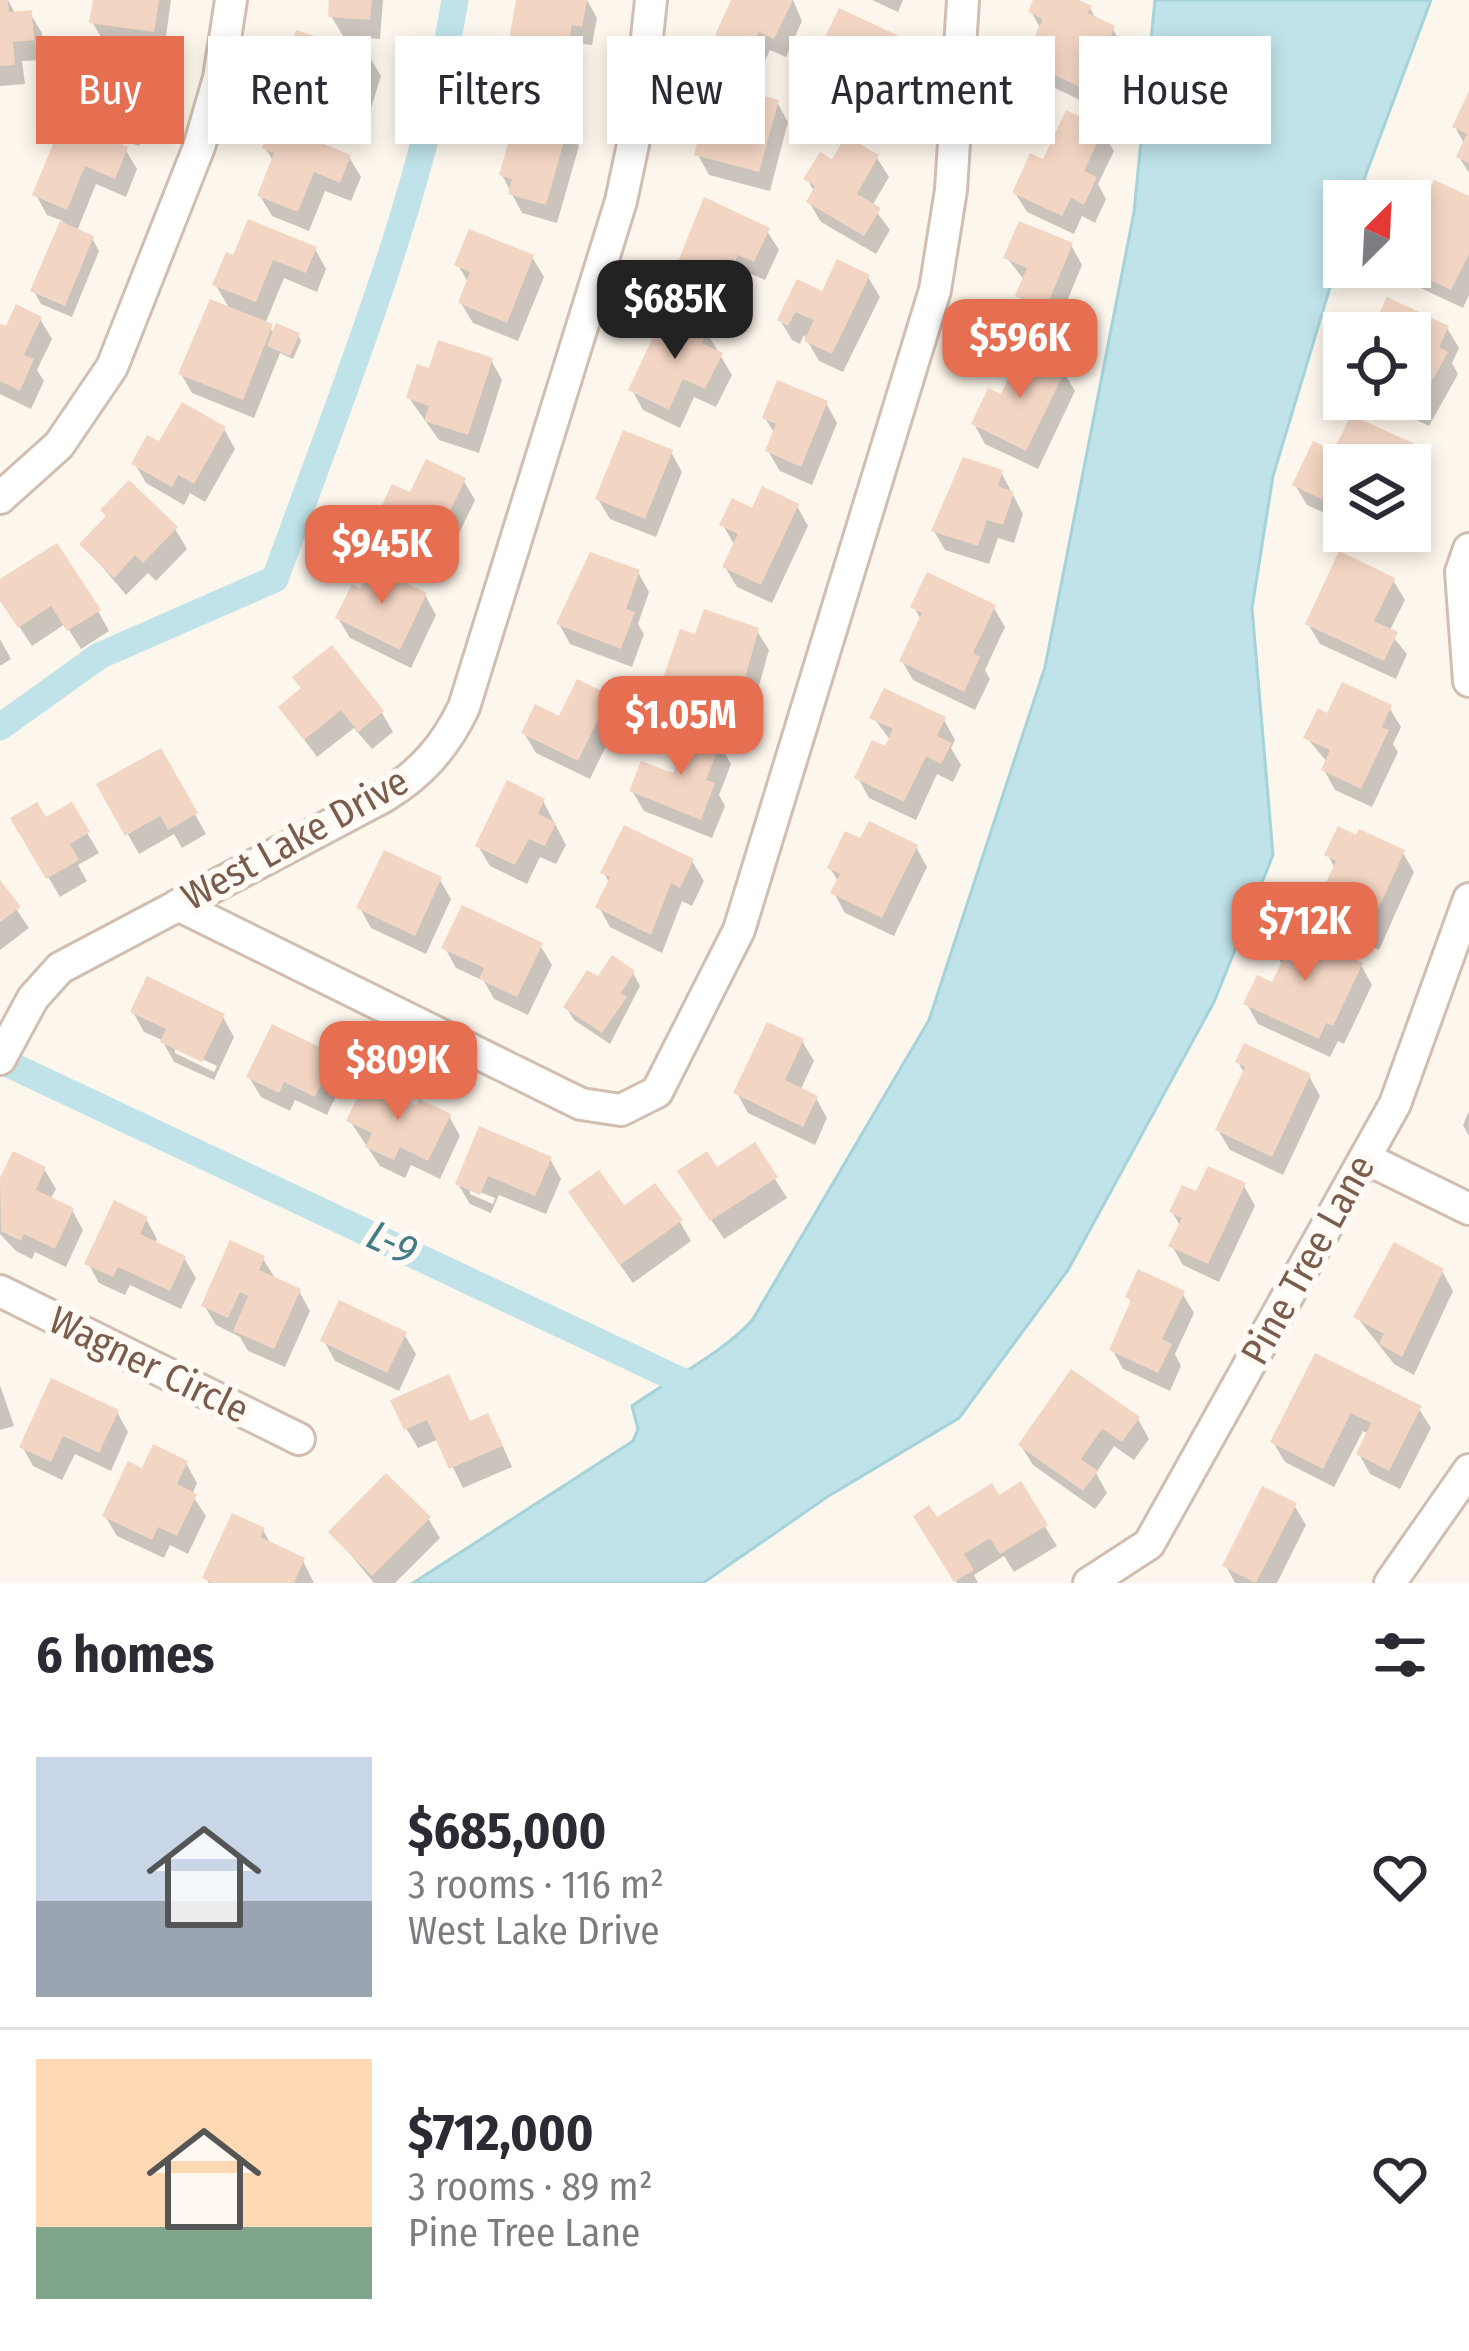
<!DOCTYPE html>
<meta charset="utf-8">
<style>
:root{--surface:#fff;--page:#f2f2f3;--text:#2b2b33;--muted:#7c7c81;--line:#e1e1e2;--accent:#e76f51}
body{margin:0;font-family:"Fira Sans Condensed",sans-serif;background:var(--page);color:var(--text);height:100vh;display:flex;flex-direction:column;font-size:45px;white-space:nowrap}
*{box-sizing:border-box;margin:0}
p{font-size:39px;color:var(--muted)}
.icon{flex:none;width:66px;height:66px;fill:none;stroke:currentColor;stroke-width:2;stroke-linecap:round;stroke-linejoin:round}
.map{position:relative;height:1583px;overflow:hidden}
.details{display:flex;flex-direction:column;background:var(--surface);flex:1}
.details>*{flex:none}
.hud{position:absolute;left:36px;top:36px;width:1398px;height:108px;display:flex;gap:24px}
.needle{width:78px;rotate:24deg}
.fabs{position:absolute;left:1323px;top:180px;display:grid;gap:24px}
.fabs a{display:grid;place-items:center;width:108px;height:108px;border-radius:0px;background:var(--surface);box-shadow:0 6px 18px #0003;font-size:60px}
.price{position:absolute;translate:-50% -102px;padding:0 27px;border-radius:24px;background:var(--accent);color:#fff;font-size:39px;line-height:78px;filter:drop-shadow(0 3px 6px #0008)}
.price::after{content:'';position:absolute;left:50%;top:72px;width:36px;height:27px;margin-left:-18px;background:inherit;clip-path:polygon(0 0,100% 0,50% 100%)}
.price.selected{background:#222;color:#fff}
ul{padding:0;list-style:none}
li{display:flex;align-items:center;gap:36px;height:300px;padding:0 36px}
li+li{border-top:3px solid var(--line)}
li span{display:grid;place-items:center;flex:none;width:336px;height:240px;border-radius:0px;color:#555}
li>.icon{margin-inline-start:auto}
span .icon{width:144px;height:144px;fill:#fffc;stroke-width:1}
li b{font-size:51px}
h2{display:flex;justify-content:space-between;align-items:center;height:144px;padding:0 36px;font-size:51px}
.pill{padding:0 42px;border-radius:0px;background:var(--surface);box-shadow:0 6px 18px #0003;font-size:42px;line-height:108px}
.pill.selected{background:var(--accent);color:#fff}
.map>svg:first-child{display:block}
.water{fill:#bfe3e8;stroke:#a5d3da;stroke-width:3}
.shadow{fill:#0003;fill-rule:evenodd}
.lines{fill:none;stroke-linecap:round;stroke-linejoin:round}
.canal{stroke:#bfe3e8;stroke-width:27}
.building{fill:#f3d5c3}
.street-casing{stroke:#d1beb0;stroke-width:36}
.street{stroke:#fff;stroke-width:30}
.labels{text-anchor:middle;dominant-baseline:central;stroke-width:12;stroke-linejoin:round;paint-order:stroke}
.street-label{font-size:39px;fill:#7a5c4d;stroke:#fffaf3}
.water-label{font-size:42px;font-style:italic;fill:#437c86;stroke:#fffaf3}
</style>
<div class="map">
<svg width="1469" height="1583" viewBox="0 0 1469 1583">
<rect width="100%" height="100%" fill="#fdf6ec"/>
<path class="water" d="M1155,0H1431L1356,201H1344V241L1273,476L1252,608L1273,855L1214,1002L1068,1270L959,1418L827,1497L703,1583H413L633,1441L638,1429L632,1406C670,1379 725,1352 753,1319L929,1020L1045,667L1134,212Z"/>
<g class="shadow">
<polygon points="0,0 8,0 16,15 30,13 42,33 44,60 22,61 25,84 0,86"/>
<polygon points="96,0 171,0 164,51 104,42 92,22"/>
<polygon points="332,0 383,0 380,39 343,36 331,16"/>
<polygon points="520,0 587,0 597,18 592,45 582,44 574,87 520,77 509,57"/>
<polygon points="734,0 793,0 802,21 786,57 770,50 761,69 730,54 718,35"/>
<polygon points="872,0 903,0 898,12"/>
<polygon points="1037,0 1072,0 1090,8 1097,21 1112,28 1124,48 1099,109 1038,80 1026,60 1041,29 1031,12"/>
<polygon points="828,37 897,39 908,59 895,86 904,101 891,128 847,107 836,87 848,60"/>
<polygon points="369,56 381,76 371,108 355,104 348,125 335,121 329,141 295,130 284,110 294,80 287,67"/>
<polygon points="149,61 160,81 139,146 109,136 89,92"/>
<polygon points="1469,98 1469,173 1459,157 1465,145 1455,127"/>
<polygon points="777,102 788,122 770,191 709,175 698,155 718,129"/>
<polygon points="65,124 125,149 137,169 126,197 96,184 77,231 92,238 99,251 72,317 41,304 34,291 63,221 47,215 36,195"/>
<polygon points="567,126 579,146 557,223 522,213 502,175"/>
<polygon points="1102,131 1114,151 1098,184 1106,199 1095,223 1082,216 1074,234 1027,212 1015,193 1044,163"/>
<polygon points="265,148 349,157 361,177 351,201 325,191 309,231 272,216 260,196 274,162"/>
<polygon points="877,158 889,177 872,206 890,230 876,254 821,222 809,202 815,193 807,179 833,163"/>
<polygon points="1469,199 1469,295 1463,308 1410,283 1400,267 1410,267 1410,238"/>
<polygon points="767,231 779,250 765,280 749,273 737,298 724,292 716,308 688,294 676,274"/>
<polygon points="1071,245 1082,265 1057,326 1030,315 1019,295 1025,281 1007,258"/>
<polygon points="315,249 326,269 317,292 284,278 265,324 275,333 298,335 301,341 293,359 280,353 254,418 192,393 181,374 231,311 215,284 227,256"/>
<polygon points="532,257 544,277 518,341 473,323 461,303 469,284 458,265"/>
<polygon points="868,277 880,297 843,372 819,361 804,335 800,344 792,340 780,320"/>
<polygon points="40,319 52,339 37,370 44,381 31,409 0,394 0,327 7,330"/>
<polygon points="1447,328 1459,348 1452,363 1458,374 1429,426 1393,409 1387,399 1410,399 1410,333 1374,333"/>
<polygon points="706,331 732,375 716,407 694,397 680,428 643,410 632,390"/>
<polygon points="491,360 502,380 479,453 439,440 409,398"/>
<polygon points="1063,371 1075,391 1038,469 985,444 974,424 1002,398"/>
<polygon points="826,403 837,423 812,485 780,471 768,451 775,434 765,418"/>
<polygon points="224,429 235,449 205,502 190,493 184,505 146,483 135,464"/>
<polygon points="1415,448 1426,468 1410,502 1410,465 1344,465 1344,522 1307,505 1295,485 1335,454"/>
<polygon points="671,452 682,472 656,537 610,519 598,499"/>
<polygon points="1001,472 1023,514 1014,543 998,538 989,564 945,550 934,531"/>
<polygon points="463,480 475,500 437,579 384,553 372,533 412,496"/>
<polygon points="797,506 808,526 772,603 737,587 725,567 735,546 723,525 753,512"/>
<polygon points="1410,514 1417,526 1405,551 1362,531 1410,531"/>
<polygon points="175,529 187,549 156,581 148,573 126,595 83,544"/>
<polygon points="638,572 649,592 638,624 644,634 632,667 570,644 559,624 571,592 577,595"/>
<polygon points="1393,580 1405,600 1389,632 1407,654 1396,679 1320,644 1308,624"/>
<polygon points="0,583 98,611 109,631 81,649 65,624 32,646 0,597"/>
<polygon points="425,595 436,615 411,668 350,638 338,618"/>
<polygon points="914,607 994,608 1005,627 985,670 990,679 975,710 913,680 902,661 921,620"/>
<polygon points="757,631 769,650 748,725 677,701 665,681 697,638"/>
<polygon points="0,639 11,659 0,666"/>
<polygon points="303,691 382,713 393,732 372,749 354,728 317,757 281,708"/>
<polygon points="608,697 620,717 590,779 536,753 524,733"/>
<polygon points="1389,707 1401,727 1393,744 1398,752 1372,807 1335,790 1324,770 1327,762 1307,738 1329,717"/>
<polygon points="873,717 944,720 955,740 951,748 961,765 953,782 937,774 916,820 869,798 858,778 891,741"/>
<polygon points="719,744 731,764 719,795 725,806 712,838 644,811 632,791 674,777"/>
<polygon points="160,752 206,834 182,848 174,834 139,854 100,785"/>
<polygon points="543,801 566,845 556,864 540,857 527,884 490,866 478,846"/>
<polygon points="71,806 99,853 78,865 87,881 60,897 14,819 45,821"/>
<polygon points="861,842 916,847 927,867 894,936 845,913 834,893 839,883 830,868"/>
<polygon points="1403,853 1414,872 1379,950 1330,927 1318,907 1335,869 1328,855"/>
<polygon points="692,861 704,881 692,906 682,901 662,953 610,927 599,907 610,884 604,873"/>
<polygon points="440,880 451,899 426,954 371,928 360,908"/>
<polygon points="0,885 29,928 0,950"/>
<polygon points="540,945 552,965 528,1015 494,999 484,981 456,968 445,948"/>
<polygon points="1272,946 1361,965 1372,985 1344,1044 1338,1041 1330,1057 1258,1024 1247,1004 1274,986 1283,966"/>
<polygon points="633,973 640,986 610,1044 574,1020 566,1007 599,981"/>
<path d="M133,1012L223,1017L234,1037L214,1080L174,1062L162,1040L144,1032ZM175,1046L217,1066L214,1072L175,1053Z"/>
<polygon points="802,1041 814,1061 800,1091 816,1098 827,1118 815,1145 748,1113 737,1093"/>
<polygon points="333,1058 345,1077 327,1115 295,1100 290,1111 261,1097 249,1077"/>
<polygon points="1238,1062 1309,1076 1320,1096 1283,1175 1230,1150 1218,1130 1244,1073"/>
<polygon points="417,1109 449,1116 460,1136 440,1179 411,1165 405,1178 380,1166 350,1121"/>
<polygon points="1469,1111 1469,1136 1463,1125"/>
<polygon points="754,1146 787,1198 724,1239 692,1191"/>
<polygon points="15,1155 44,1169 56,1189 50,1200 72,1210 83,1230 66,1267 35,1252 32,1259 16,1251 0,1234 0,1185"/>
<path d="M550,1159L561,1179L546,1214L499,1195L491,1213L470,1204L458,1184ZM470,1188L495,1198L493,1204L470,1194Z"/>
<polygon points="1244,1186 1255,1206 1219,1282 1183,1265 1172,1246 1181,1227 1172,1212 1197,1195"/>
<polygon points="583,1213 680,1222 691,1241 633,1283"/>
<polygon points="146,1219 157,1239 154,1244 184,1258 196,1278 181,1309 130,1285 125,1295 99,1283 88,1263"/>
<polygon points="263,1259 275,1278 299,1291 310,1311 285,1367 248,1351 240,1337 216,1325 204,1305"/>
<polygon points="1442,1271 1453,1291 1414,1375 1394,1364 1357,1317"/>
<polygon points="1182,1293 1194,1313 1175,1354 1181,1366 1170,1391 1123,1369 1112,1349 1133,1305 1128,1297"/>
<polygon points="404,1334 416,1354 399,1391 335,1361 324,1341"/>
<polygon points="1316,1357 1419,1409 1431,1428 1400,1489 1370,1474 1359,1454 1369,1434 1363,1431 1334,1487 1285,1462 1273,1442"/>
<polygon points="448,1378 471,1424 499,1437 512,1467 463,1488 439,1439 418,1448 406,1428"/>
<polygon points="0,1385 14,1426 0,1430"/>
<polygon points="117,1412 128,1432 111,1471 75,1454 62,1480 33,1466 22,1446"/>
<polygon points="1138,1419 1149,1439 1134,1460 1114,1446 1096,1473 1107,1493 1095,1509 1033,1465 1021,1446"/>
<polygon points="186,1463 197,1483 192,1495 206,1516 188,1554 170,1545 164,1558 117,1536 105,1516 143,1472"/>
<polygon points="1020,1486 1057,1546 1014,1572 1004,1556 974,1575 978,1583 957,1583 917,1517 936,1521"/>
<polygon points="1294,1505 1306,1525 1277,1583 1235,1583 1226,1566"/>
<polygon points="428,1518 440,1538 395,1583 374,1583 332,1532"/>
<polygon points="263,1530 272,1546 303,1561 314,1583 209,1583 206,1578"/>
</g>
<g class="lines">
<g class="canal">
<path d="M0,727L99,656L275,579C344,388 422,201 455,0"/>
<polyline points="0,1060 707,1393"/>
</g>
</g>
<g class="building">
<polygon points="0,0 8,0 9,12 32,10 34,40 13,42 15,65 0,66"/>
<polygon points="93,0 159,0 154,32 89,23"/>
<polygon points="329,0 372,0 370,20 328,17"/>
<polygon points="516,0 587,0 582,27 572,25 564,69 506,58"/>
<polygon points="731,0 793,0 774,39 759,32 750,51 715,35"/>
<polygon points="1033,0 1079,0 1092,6 1088,13 1115,26 1088,91 1023,60 1043,19 1028,12"/>
<polygon points="839,8 899,36 882,72 894,78 880,110 832,87 850,49 825,37"/>
<polygon points="296,30 371,54 360,90 344,85 337,107 324,103 318,123 281,111 293,71 284,68"/>
<polygon points="102,42 151,58 128,127 94,116 100,97 85,93"/>
<polygon points="725,86 779,100 759,172 694,155 703,121 715,125"/>
<polygon points="1469,91 1469,163 1456,157 1467,134 1452,127"/>
<polygon points="518,109 569,124 546,205 508,194 512,179 499,175"/>
<polygon points="1066,110 1104,128 1084,171 1097,177 1084,205 1071,198 1062,216 1012,193 1030,153 1043,159"/>
<polygon points="63,120 128,147 115,179 85,166 67,210 32,195"/>
<polygon points="272,123 351,155 340,183 314,172 298,212 257,196 274,153 262,148"/>
<polygon points="846,136 879,155 857,194 881,208 864,236 806,202 815,186 803,179 820,152 832,159"/>
<polygon points="1434,180 1469,196 1469,254 1451,290 1402,267 1410,267 1410,231"/>
<polygon points="704,197 770,228 754,262 738,255 726,280 713,273 705,289 673,274"/>
<polygon points="248,219 317,247 306,273 273,260 256,302 212,285 226,252 233,255"/>
<polygon points="60,221 94,236 65,306 30,291"/>
<polygon points="1019,221 1073,243 1046,308 1015,296 1027,268 1003,258"/>
<polygon points="469,229 534,255 507,323 458,303 470,272 454,265"/>
<polygon points="837,259 870,275 832,354 804,341 814,320 795,312 788,326 777,320 797,279 822,291"/>
<polygon points="1387,297 1449,326 1439,347 1448,352 1417,408 1399,399 1410,399 1410,333 1370,333"/>
<polygon points="210,299 273,324 243,400 178,374"/>
<polygon points="16,304 42,317 24,355 34,359 20,391 0,381 0,324 6,326"/>
<polygon points="675,313 708,329 702,343 723,353 705,389 683,379 669,410 628,390 658,327 667,331"/>
<polygon points="276,323 300,333 290,356 267,346"/>
<polygon points="438,340 493,358 468,435 424,421 429,406 406,398 417,364 429,368"/>
<polygon points="1023,348 1066,369 1026,451 971,424 988,388 1001,394"/>
<polygon points="777,380 828,401 801,467 765,451 776,424 762,418"/>
<polygon points="182,402 226,427 194,484 178,475 172,487 131,464 147,435 159,441"/>
<polygon points="1351,415 1417,445 1407,465 1344,465 1344,510 1292,485 1313,441 1334,450"/>
<polygon points="623,430 673,450 645,519 595,499"/>
<polygon points="963,457 1003,470 998,486 1014,492 1003,525 987,520 978,546 931,531"/>
<polygon points="426,459 466,478 426,561 369,533 392,484 410,492"/>
<polygon points="129,480 178,527 143,563 135,555 114,578 79,544 106,516 100,510"/>
<polygon points="762,486 799,504 761,585 722,567 738,534 719,525 732,498 752,508"/>
<polygon points="57,543 101,610 67,631 51,606 18,628 0,601 0,579"/>
<polygon points="1339,551 1395,578 1374,621 1398,632 1384,661 1305,624"/>
<polygon points="590,552 640,570 626,609 635,612 621,649 556,624"/>
<polygon points="371,566 427,593 400,650 335,618 352,584 360,588"/>
<polygon points="927,572 996,605 973,653 980,657 964,692 899,661 922,613 910,607"/>
<polygon points="704,609 759,628 737,707 662,681 680,629 695,634"/>
<polygon points="332,645 384,711 358,732 341,710 304,740 278,707 301,688 292,677"/>
<polygon points="577,679 610,695 578,761 521,733 535,704 559,716"/>
<polygon points="1342,682 1392,705 1382,727 1389,730 1361,789 1321,770 1330,750 1303,738 1318,708 1327,713"/>
<polygon points="884,688 946,717 937,736 952,743 941,764 926,756 904,802 854,778 872,740 885,746 893,729 869,718"/>
<polygon points="690,729 721,742 706,780 715,783 701,820 629,791 641,761 673,773"/>
<polygon points="161,748 198,813 168,830 160,816 125,836 96,784"/>
<polygon points="507,780 545,799 538,814 556,823 545,846 529,839 515,865 475,846"/>
<polygon points="37,802 46,817 72,802 90,832 70,844 79,860 46,879 10,818"/>
<polygon points="869,821 918,845 882,918 830,893 840,874 827,868 845,831 860,838"/>
<polygon points="624,825 694,859 680,888 671,883 651,935 595,907 610,877 600,873"/>
<polygon points="1338,826 1356,835 1359,829 1405,850 1368,932 1315,907 1336,861 1324,855"/>
<polygon points="384,850 442,877 415,936 356,908"/>
<polygon points="0,880 21,907 0,922"/>
<polygon points="462,905 543,943 517,997 479,979 484,968 441,948"/>
<polygon points="1279,924 1363,963 1333,1026 1326,1023 1319,1039 1243,1004 1257,975 1272,982 1285,955 1268,946"/>
<polygon points="612,955 635,971 621,993 627,997 602,1033 563,1007 587,970 598,976"/>
<polygon points="147,976 225,1014 202,1062 160,1042 166,1029 130,1012"/>
<polygon points="767,1022 804,1039 785,1080 818,1096 803,1127 733,1093"/>
<polygon points="272,1024 336,1055 315,1097 284,1082 279,1093 246,1077"/>
<polygon points="1244,1043 1311,1074 1272,1157 1215,1130 1245,1067 1235,1062"/>
<polygon points="365,1082 416,1105 419,1099 451,1114 428,1161 400,1147 394,1160 365,1147 372,1133 346,1121"/>
<polygon points="479,1126 552,1157 535,1196 488,1176 480,1195 455,1184"/>
<polygon points="755,1142 778,1177 710,1221 677,1171 707,1151 717,1167"/>
<polygon points="13,1151 46,1167 36,1190 74,1208 55,1249 24,1234 21,1241 1,1231 0,1178"/>
<polygon points="1208,1166 1246,1183 1208,1264 1168,1246 1182,1218 1169,1212 1182,1185 1196,1191"/>
<polygon points="599,1170 624,1205 655,1183 683,1220 620,1265 568,1192"/>
<polygon points="114,1200 148,1217 140,1234 186,1256 170,1291 118,1267 113,1277 84,1264"/>
<polygon points="230,1240 265,1256 259,1270 301,1289 274,1349 233,1331 248,1296 240,1292 228,1318 201,1306"/>
<polygon points="1394,1242 1444,1269 1402,1357 1379,1344 1384,1334 1353,1317"/>
<polygon points="1138,1269 1185,1291 1162,1339 1172,1344 1158,1373 1109,1350 1131,1300 1125,1297"/>
<polygon points="339,1300 407,1332 387,1373 320,1341"/>
<polygon points="1315,1353 1422,1406 1389,1471 1356,1454 1371,1423 1351,1413 1323,1469 1270,1442"/>
<polygon points="1071,1369 1140,1417 1122,1442 1102,1429 1081,1459 1098,1471 1083,1491 1018,1445"/>
<polygon points="449,1374 470,1421 488,1413 503,1446 449,1469 427,1420 404,1430 390,1400"/>
<polygon points="51,1378 119,1410 99,1453 63,1436 51,1462 19,1447"/>
<polygon points="153,1444 188,1461 177,1484 197,1494 177,1536 158,1527 152,1540 102,1516 128,1461 142,1468"/>
<polygon points="386,1473 431,1517 372,1576 328,1532"/>
<polygon points="1021,1481 1048,1525 1000,1554 990,1538 964,1554 974,1570 954,1582 913,1516 929,1505 937,1517 992,1483 999,1495"/>
<polygon points="1262,1486 1297,1503 1256,1583 1222,1566"/>
<polygon points="232,1513 265,1528 260,1537 305,1558 294,1583 213,1583 202,1578"/>
</g>
<g class="lines">
<g class="street-casing">
<g id="street">
<polyline points="0,498 59,445 112,367 199,147 219,78 231,0"/>
<polyline points="1469,549 1461,572 1469,681"/>
<polyline points="178,905 581,1104 621,1110 657,1092 739,930 935,290 951,190 963,0"/>
<path d="M0,1059L33,998L60,968L383,797C421,774 445,747 464,707L621,201L638,121L651,0"/>
<polyline points="1365,1158 1469,1209"/>
<polyline points="0,1291 299,1439"/>
<polyline points="1089,1583 1149,1544 1395,1104 1469,899"/>
<polyline points="1390,1583 1469,1470"/>
</g>
</g>
<use href="#street" class="street"/>
</g>
<g class="labels">
<g class="street-label">
<text transform="translate(295 839) rotate(-29)">West Lake Drive</text>
<text transform="translate(1308 1260) rotate(-61)">Pine Tree Lane</text>
<text transform="translate(149 1365) rotate(26)">Wagner Circle</text>
</g>
<g class="water-label">
<text transform="translate(392 1243) rotate(25)">L-9</text>
</g>
</g>
</svg>
<div class="fabs">
<a><svg class="needle" viewBox="-14 -14 28 28"><path d="M0-13l5 13h-10z" fill="#e53935"/><path d="M0 13l5-13h-10z" fill="#7c7c81"/></svg></a>
<a><svg class="icon" aria-label="locate" viewBox="0 0 24 24"><circle cx="12" cy="12" r="6"/><path d="M12 2v4M12 18v4M2 12h4M18 12h4"/></svg></a>
<a><svg class="icon" aria-label="layers" viewBox="0 0 24 24"><path d="M12 4l9 5-9 5-9-5zM3 14l9 5 9-5"/></svg></a>
</div>
<b class="price selected" style="left:675px;top:362px">$685K</b>
<b class="price" style="left:1020px;top:401px">$596K</b>
<b class="price" style="left:382px;top:607px">$945K</b>
<b class="price" style="left:681px;top:778px">$1.05M</b>
<b class="price" style="left:1305px;top:984px">$712K</b>
<b class="price" style="left:398px;top:1123px">$809K</b>
<div class="hud">
<a class="pill selected">Buy</a>
<a class="pill">Rent</a>
<a class="pill">Filters</a>
<a class="pill">New</a>
<a class="pill">Apartment</a>
<a class="pill">House</a>
</div>
</div>
<section class="details">
<h2>6 homes<svg class="icon" aria-label="filters" viewBox="0 0 24 24"><path d="M4 7h16M4 17h16"/><circle cx="9" cy="7" r="2"/><circle cx="15" cy="17" r="2"/></svg></h2>
<ul>
<li><span style="background:linear-gradient(#c9d6e8 60%,#9aa5b1 0)"><svg class="icon" aria-label="home" viewBox="0 0 24 24"><path d="M3 11l9-7 9 7M6 9v11h12V9"/></svg></span><div><b>$685,000</b><p>3 rooms · 116 m²</p><p>West Lake Drive</p></div><svg class="icon" aria-label="heart" viewBox="0 0 24 24"><path d="M12 20l-8-8c-3-5 5-10 8-4 3-6 11-1 8 4z"/></svg></li>
<li><span style="background:linear-gradient(#ffd9b3 70%,#7fa58c 0)"><svg class="icon" aria-label="home" viewBox="0 0 24 24"><path d="M3 11l9-7 9 7M6 9v11h12V9"/></svg></span><div><b>$712,000</b><p>3 rooms · 89 m²</p><p>Pine Tree Lane</p></div><svg class="icon" aria-label="heart" viewBox="0 0 24 24"><path d="M12 20l-8-8c-3-5 5-10 8-4 3-6 11-1 8 4z"/></svg></li>
</ul>
</section>
